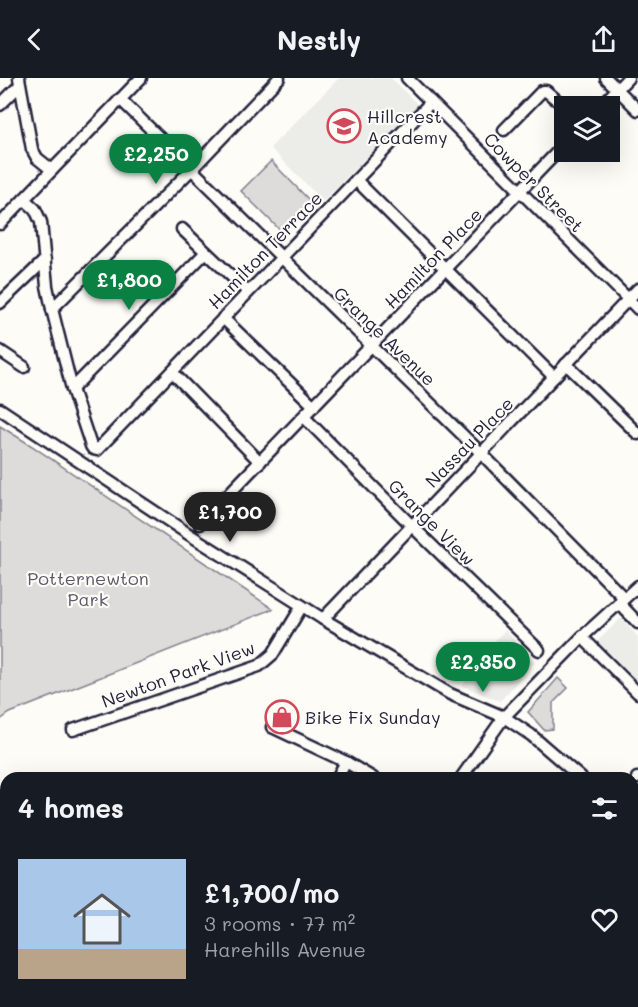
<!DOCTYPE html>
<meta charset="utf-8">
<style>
:root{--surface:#171b24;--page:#242831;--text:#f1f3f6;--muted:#9ea1a6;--line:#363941;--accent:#0b8043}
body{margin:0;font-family:Mali,sans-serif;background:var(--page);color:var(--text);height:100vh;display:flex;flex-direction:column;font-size:22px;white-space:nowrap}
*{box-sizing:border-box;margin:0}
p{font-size:20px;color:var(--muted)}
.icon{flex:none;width:33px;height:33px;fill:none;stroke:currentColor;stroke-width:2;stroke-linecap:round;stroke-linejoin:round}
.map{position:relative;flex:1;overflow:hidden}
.sheet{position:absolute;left:0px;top:694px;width:639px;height:236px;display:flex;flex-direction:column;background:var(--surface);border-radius:18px 18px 0 0;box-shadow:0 6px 24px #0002}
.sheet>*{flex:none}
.controls{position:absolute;left:554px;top:18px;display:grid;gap:12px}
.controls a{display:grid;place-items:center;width:66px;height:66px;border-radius:0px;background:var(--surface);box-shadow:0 6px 24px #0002;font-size:30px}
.price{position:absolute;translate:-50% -51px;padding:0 14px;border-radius:21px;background:var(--accent);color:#fff;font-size:20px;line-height:39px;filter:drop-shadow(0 2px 3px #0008)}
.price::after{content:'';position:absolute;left:50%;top:36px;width:18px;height:14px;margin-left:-9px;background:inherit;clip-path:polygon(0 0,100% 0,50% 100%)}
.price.active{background:#222;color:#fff}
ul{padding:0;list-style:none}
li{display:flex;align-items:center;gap:18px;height:150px;padding:0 18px}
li+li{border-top:2px solid var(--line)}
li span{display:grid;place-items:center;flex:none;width:168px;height:120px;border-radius:0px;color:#555}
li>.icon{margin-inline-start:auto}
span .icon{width:72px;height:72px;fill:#fffc;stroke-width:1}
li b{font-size:26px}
h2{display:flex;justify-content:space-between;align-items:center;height:72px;padding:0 18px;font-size:26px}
header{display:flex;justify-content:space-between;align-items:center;height:78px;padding:0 18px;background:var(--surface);font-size:27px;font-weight:700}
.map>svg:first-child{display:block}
.built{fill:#ecece9}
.green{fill:#dddcdb;stroke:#807f8b;stroke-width:1.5}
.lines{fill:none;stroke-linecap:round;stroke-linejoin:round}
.minor-casing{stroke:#22223b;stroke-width:15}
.minor{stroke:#fdfcf7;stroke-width:10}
.labels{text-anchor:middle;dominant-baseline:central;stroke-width:4.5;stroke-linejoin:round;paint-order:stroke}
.poi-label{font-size:18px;fill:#22223b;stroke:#fdfcf7;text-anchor:start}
.street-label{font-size:18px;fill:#22223b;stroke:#fdfcf7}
.park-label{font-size:18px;fill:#5a5a6b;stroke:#fdfcf7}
</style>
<header><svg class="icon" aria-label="back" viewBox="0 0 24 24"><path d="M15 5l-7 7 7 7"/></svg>Nestly<svg class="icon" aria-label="share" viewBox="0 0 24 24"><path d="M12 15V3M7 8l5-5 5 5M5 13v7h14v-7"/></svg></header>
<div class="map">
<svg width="638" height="929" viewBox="0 0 638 929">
<rect width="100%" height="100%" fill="#fdfcf7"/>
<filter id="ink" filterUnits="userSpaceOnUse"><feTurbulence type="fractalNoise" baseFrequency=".0167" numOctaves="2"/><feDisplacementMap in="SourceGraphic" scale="12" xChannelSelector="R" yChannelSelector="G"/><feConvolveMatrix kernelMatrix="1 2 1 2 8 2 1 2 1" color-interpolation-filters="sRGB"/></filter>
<g filter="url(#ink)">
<g class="built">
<polygon points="339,0 391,0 418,27 323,123 270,70"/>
<polygon points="621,540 638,559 638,608 595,566"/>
<polygon points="505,552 535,584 500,623 462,608 481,583 479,579"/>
</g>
<g class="green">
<polygon points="271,83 311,124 281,153 241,113"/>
<polygon points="0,348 32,368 273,531 10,635 0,642"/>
<polygon points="558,600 568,610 553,625 553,651 544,652 528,634"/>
<polygon points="633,765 638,771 638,902 633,897"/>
</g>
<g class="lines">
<g class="minor-casing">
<g id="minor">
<polyline points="19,0 32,71 37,80 52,92"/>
<polyline points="407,0 638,231"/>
<polyline points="606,0 638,32"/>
<polyline points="120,21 481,375 624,520"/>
<polyline points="0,27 20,7"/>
<polyline points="601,28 628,0"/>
<polyline points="504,52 542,13 546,13 564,28"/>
<polyline points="356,102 554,299"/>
<polyline points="24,121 35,131 41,144 47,208 52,231 72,311 91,368 93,371 97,372 431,24"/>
<polyline points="0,146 141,0"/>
<polyline points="182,151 248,214"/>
<polyline points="0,225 45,182"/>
<polyline points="52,231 192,91 279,0"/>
<polyline points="223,240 314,328"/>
<polyline points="0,273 24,289"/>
<polyline points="566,286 638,356"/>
<polyline points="172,294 260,384"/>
<polyline points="72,311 206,174"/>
<polyline points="0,331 190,457 323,541 450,616 504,639 531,657 581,700"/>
<polyline points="304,339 412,448 539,572"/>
<polyline points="200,446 564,67"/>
<polyline points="619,525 638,545"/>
<polyline points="323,541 638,211"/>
<polyline points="582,559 638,615"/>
<polyline points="272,649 346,684 373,700"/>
<polyline points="73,652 259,588 273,576 302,528"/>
<polyline points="337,700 346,684"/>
<polyline points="461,700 504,639 582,559 638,508"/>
<polyline points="637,700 638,700"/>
<polyline points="633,744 638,739"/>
<polyline points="633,752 638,757"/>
<polyline points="0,787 6,797"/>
<polyline points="633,906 638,911"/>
<polyline points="0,919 6,915"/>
<polyline points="482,924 487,929"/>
<polyline points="342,929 345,924"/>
</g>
</g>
<use href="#minor" class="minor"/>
</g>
</g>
<defs>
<g id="school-ring" transform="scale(1.725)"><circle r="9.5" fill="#fdfcf7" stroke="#d1495b" stroke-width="1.5"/><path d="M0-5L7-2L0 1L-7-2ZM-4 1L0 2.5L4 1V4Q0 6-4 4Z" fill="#d1495b"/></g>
<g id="shop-ring" transform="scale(1.725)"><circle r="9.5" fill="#fdfcf7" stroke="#d1495b" stroke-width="1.5"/><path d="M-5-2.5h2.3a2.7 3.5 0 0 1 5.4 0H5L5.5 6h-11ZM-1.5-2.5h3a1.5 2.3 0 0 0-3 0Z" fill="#d1495b"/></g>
</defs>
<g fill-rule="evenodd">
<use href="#school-ring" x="344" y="48"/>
<use href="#shop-ring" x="282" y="639"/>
</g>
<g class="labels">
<g class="poi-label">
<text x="367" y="38">Hillcrest<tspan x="367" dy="21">Academy</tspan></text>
<text x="305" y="639">Bike Fix Sunday</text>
</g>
<g class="street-label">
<text transform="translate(534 104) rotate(45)">Cowper Street</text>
<text transform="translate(265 172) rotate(-46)">Hamilton Terrace</text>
<text transform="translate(433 180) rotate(-46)">Hamilton Place</text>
<text transform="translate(385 258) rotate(44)">Grange Avenue</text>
<text transform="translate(469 364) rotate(-46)">Nassau Place</text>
<text transform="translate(432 444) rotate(45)">Grange View</text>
<text transform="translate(178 596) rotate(-20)">Newton Park View</text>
</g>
<g class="park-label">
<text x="88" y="500">Potternewton<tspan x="88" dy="21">Park</tspan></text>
</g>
</g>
</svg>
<div class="controls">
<a><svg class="icon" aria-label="layers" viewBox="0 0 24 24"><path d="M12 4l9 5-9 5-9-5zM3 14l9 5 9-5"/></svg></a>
</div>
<b class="price" style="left:156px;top:107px">£2,250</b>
<b class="price" style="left:129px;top:233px">£1,800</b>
<b class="price active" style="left:230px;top:465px">£1,700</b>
<b class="price" style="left:483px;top:615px">£2,350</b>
<section class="sheet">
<h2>4 homes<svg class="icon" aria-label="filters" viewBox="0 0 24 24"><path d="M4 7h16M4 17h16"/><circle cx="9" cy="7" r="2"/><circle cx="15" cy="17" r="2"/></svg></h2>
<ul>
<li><span style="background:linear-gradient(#a9c7e8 75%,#b9a48a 0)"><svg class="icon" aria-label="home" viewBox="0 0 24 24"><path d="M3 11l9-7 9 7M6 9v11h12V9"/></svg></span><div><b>£1,700/mo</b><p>3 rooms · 77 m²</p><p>Harehills Avenue</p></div><svg class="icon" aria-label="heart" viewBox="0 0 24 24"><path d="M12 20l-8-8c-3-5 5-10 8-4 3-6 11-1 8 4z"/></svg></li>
</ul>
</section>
</div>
